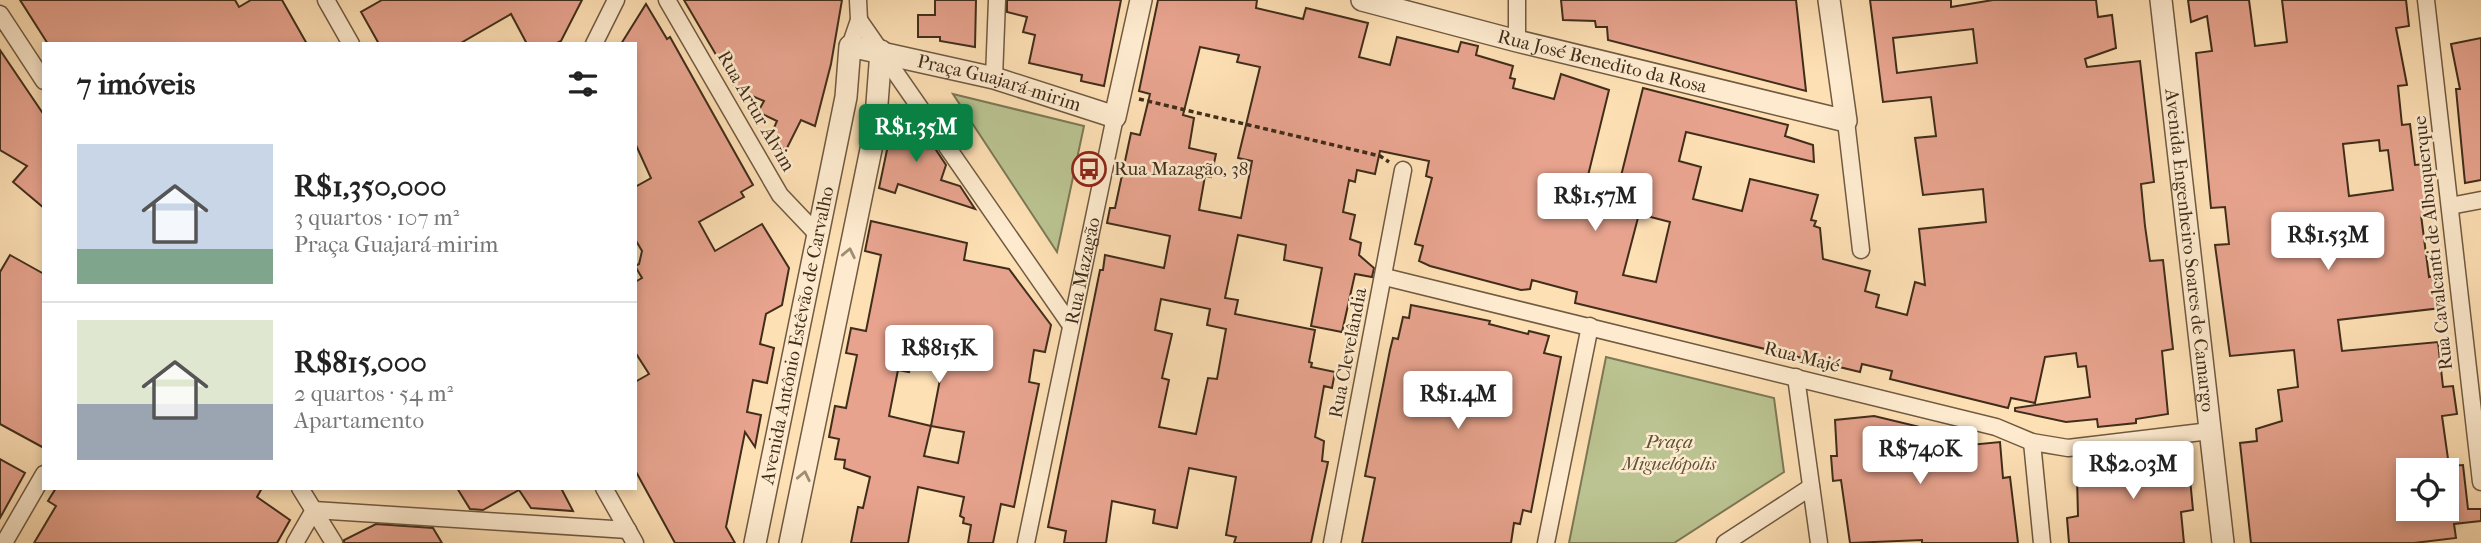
<!DOCTYPE html>
<html lang="pt">
<meta charset="utf-8">
<style>
:root{--surface:#fff;--page:#f2f2f2;--text:#222;--muted:#767676;--line:#e0e0e0;--accent:#0b8043}
body{margin:0;font-family:"IM FELL French Canon",serif;background:var(--page);color:var(--text);height:100vh;display:flex;flex-direction:column;font-size:26px;white-space:nowrap}
*{box-sizing:border-box;margin:0}
p{font-size:23px;color:var(--muted)}
.icon{flex:none;width:38px;height:38px;fill:none;stroke:currentColor;stroke-width:2;stroke-linecap:round;stroke-linejoin:round}
.map{position:relative;flex:1;overflow:hidden}
.panel{position:absolute;left:42px;top:42px;width:595px;height:448px;display:flex;flex-direction:column;background:var(--surface);border-radius:0px;box-shadow:0 4px 10px #0003}
.panel>*{flex:none}
.controls{position:absolute;left:2396px;top:458px;display:grid;gap:14px}
.controls a{display:grid;place-items:center;width:63px;height:63px;border-radius:0px;background:var(--surface);box-shadow:0 4px 10px #0003;font-size:35px}
.price{position:absolute;translate:-50% -60px;padding:0 16px;border-radius:7px;background:#fff;color:#222;font-size:23px;line-height:46px;filter:drop-shadow(0 2px 4px #0008)}
.price::after{content:'';position:absolute;left:50%;top:42px;width:21px;height:16px;margin-left:-10px;background:inherit;clip-path:polygon(0 0,100% 0,50% 100%)}
.price.current{background:var(--accent);color:#fff}
ul{padding:0;list-style:none}
li{display:flex;align-items:center;gap:21px;height:175px;padding:0 35px}
li+li{border-top:2px solid var(--line)}
li span{display:grid;place-items:center;flex:none;width:196px;height:140px;border-radius:0px;color:#555}
li>.icon{margin-inline-start:auto}
span .icon{width:84px;height:84px;fill:#fffc;stroke-width:1}
li b{font-size:30px}
h2{display:flex;justify-content:space-between;align-items:center;height:84px;padding:0 35px;font-size:30px}
.map>svg:first-child{display:block}
.green{fill:#bac391;stroke:#7d7856;stroke-width:2}
.building{fill:#e7a38e;stroke:#402d1a;stroke-width:2;fill-rule:evenodd}
.lines{fill:none;stroke-linecap:round;stroke-linejoin:round}
.minor-casing{stroke:#705a41;stroke-width:19}
.tertiary-casing{stroke:#705a41;stroke-width:24}
.path{stroke:#402d1a;stroke-width:3.5;stroke-dasharray:5 3.5;stroke-linecap:butt}
.minor{stroke:#feebcf;stroke-width:16}
.tertiary{stroke:#feebcf;stroke-width:21}
.oneway{stroke:#9f8c74}
.labels{text-anchor:middle;dominant-baseline:central;stroke-width:5;stroke-linejoin:round;paint-order:stroke}
.street-label{font-size:19px;fill:#402d1a;stroke:#feebcf}
.poi-label{font-size:19px;fill:#402d1a;stroke:#feebcf;text-anchor:start}
.park-label{font-size:19px;font-style:italic;fill:#5e5238;stroke:#feebcf}
</style>
<div class="map">
<svg width="2481" height="543" viewBox="0 0 2481 543">
<rect width="100%" height="100%" fill="#fee0b5"/>
<filter id="stains"><feTurbulence type="fractalNoise" baseFrequency=".00286" numOctaves="4"/><feColorMatrix values="0 0 0 0 .2 0 0 0 0 .09 0 0 0 0 .02 0 0 0 .5 -.17"/></filter>
<radialGradient id="worn" r=".72"><stop offset=".6" stop-color="#630" stop-opacity="0"/><stop offset="1" stop-color="#630" stop-opacity=".3"/></radialGradient>
<g class="green">
<polygon points="953,94 1084,126 1057,252"/>
<polygon points="1606,357 1774,398 1784,472 1674,543 1569,543"/>
</g>
<g class="building">
<polygon points="20,0 235,0 239,7 251,0 282,0 307,44 48,44"/>
<polygon points="382,0 582,0 561,41 555,44 527,44 511,14 459,44 379,44 361,12"/>
<polygon points="684,0 842,0 831,64 815,126 801,120 786,150 768,141 777,121 758,112 764,101 736,89"/>
<polygon points="935,0 976,0 975,47 940,41 940,37 918,37 918,15 935,15"/>
<polygon points="1007,0 1121,0 1104,86 1081,81 1082,75 1029,63 1035,35 1023,32 1027,17 1007,12"/>
<path d="M1158,0H1257L1256,8L1303,19L1306,8L1368,23L1359,57L1390,65L1397,37L1458,52L1461,42L1478,46L1476,55L1513,66L1510,78L1515,79L1513,88L1554,99L1561,74L1609,90L1582,200L1613,208L1643,88L1788,125L1785,136L1813,145L1814,162L1686,132L1679,161L1701,167L1693,199L1742,211L1750,179L1818,195L1811,220L1816,221L1814,226L1820,228L1823,259L1870,271L1865,291L1879,295L1876,307L1907,315L1915,282L1925,285L1919,229L1986,222L1983,189L1923,195L1915,138L1936,136L1931,97L1883,102L1870,0H1951V7L1993,0H2096L2098,17L2112,15L2116,48L2085,59L2087,67L2140,61L2154,182L2141,184L2145,226L2150,261L2163,260L2173,349L2162,351L2168,414L2136,419V423L2098,427L2097,419L2066,422L2015,411V408L2090,397L2086,366L2078,367L2076,353L2045,357L2035,403L2011,398L2008,408L1890,379L1892,371L1862,364L1860,372L1575,303L1577,292L1532,280L1530,289L1521,290L1430,266L1419,261L1423,246L1415,244L1432,178L1426,176L1429,161L1380,151L1375,174L1357,170L1355,182L1349,180L1343,212L1355,215L1350,239L1361,243L1359,255L1374,268L1372,277L1355,274L1342,332L1311,326L1322,268L1284,260L1286,245L1238,235L1225,298L1238,300L1235,314L1315,330L1309,362L1312,363L1311,367L1335,372L1332,388L1324,386L1315,437L1324,441L1322,461L1328,462L1311,543H1234L1236,537L1226,535L1236,477L1189,468L1177,528L1153,523L1155,510L1112,501L1106,543H1064L1066,531L1048,527L1100,270H1103L1105,255L1164,268L1170,236L1107,223L1110,208H1115L1131,133L1140,135L1150,94L1139,91ZM1973,29L1977,63L1897,73L1893,38ZM1200,47L1239,55L1237,62L1260,67L1238,158L1252,161L1241,218L1199,210L1205,176L1211,177L1216,154L1189,148L1194,118L1183,115ZM1639,214L1670,222L1656,282L1623,275ZM1161,299L1210,309L1207,325L1226,329L1217,379L1208,378L1196,434L1159,427L1169,380L1162,378L1172,334L1155,330Z"/>
<polygon points="1561,0 1796,0 1806,91 1608,40 1607,27 1596,27 1595,21 1563,20"/>
<path d="M2188,0H2249L2255,46L2287,42L2282,0H2406L2409,26L2396,28L2407,85L2398,86L2402,125L2410,124L2415,165L2426,164L2430,181L2434,213L2421,215L2429,277L2438,275L2441,308L2338,320L2342,351L2438,342L2443,387L2453,386L2457,414L2442,416L2449,466L2463,465L2468,509H2481V521L2454,524L2456,538L2414,543H2251L2240,443L2257,441L2256,429L2282,421L2278,390L2298,387L2294,350L2230,356L2215,245L2229,244L2225,207L2211,208L2196,53L2212,51L2207,16L2191,22ZM2379,140L2380,151L2388,150L2393,190L2349,196L2343,144ZM2408,471H2446V509H2408Z"/>
<polygon points="646,4 667,39 670,37 753,185 741,192 744,197 699,222 715,251 762,224 789,268 782,305 766,314 760,344 774,348 767,383 753,380 747,412 761,415 755,447 745,432 726,527 735,543 675,543 635,470 635,382 649,374 635,352 635,282 642,278 635,266 639,264 642,251 635,239 635,187 651,178 635,143 635,44 621,44"/>
<polygon points="2481,38 2481,180 2465,183 2456,89 2460,89 2451,44"/>
<polygon points="0,50 44,115 44,208 13,182 27,166 0,150"/>
<polygon points="896,107 909,111 914,117 909,134 930,141 946,165 941,180 960,186 975,209 898,184 895,193 879,188"/>
<path d="M871,221L967,243L964,260L1009,269L1051,325L1045,352L1034,350L1029,382L1039,384L1014,507L1001,504L993,543H968L971,525L963,523L964,518L960,516L964,497L918,487L908,543H851L858,507L863,508L870,477L844,468L845,460L835,459L839,439L829,437L835,406L846,408L857,355L846,353L851,328L866,331L881,255L865,251ZM912,358L943,364L931,426L889,416L898,370L909,372ZM931,426L964,432L958,463L924,456Z"/>
<polygon points="10,255 44,274 44,448 0,424 0,272"/>
<polygon points="1411,305 1490,321 1489,324 1528,334 1529,331 1549,336 1544,353 1561,357 1531,512 1523,510 1520,524 1514,523 1511,543 1362,543 1375,478 1365,476 1390,350 1393,338 1398,339 1403,317 1409,318"/>
<polygon points="1874,416 1920,427 1923,446 1970,440 1970,445 2000,442 2003,478 2010,477 2018,543 1922,543 1922,540 1850,543 1841,480 1833,481 1831,456 1837,456 1835,420"/>
<polygon points="2180,452 2188,458 2193,510 2181,512 2184,543 2069,543 2067,518 2078,516 2077,476 2086,475 2085,464"/>
<polygon points="0,459 25,473 0,518"/>
<polygon points="56,488 262,488 257,497 290,520 277,543 34,543 56,506 48,501"/>
<polygon points="457,488 561,488 573,511 531,508 519,490 483,510 470,509"/>
<polygon points="376,524 433,528 442,543 344,543 344,540"/>
</g>
<g class="lines">
<g class="minor-casing">
<g id="minor">
<polyline points="326,0 351,44"/>
<polyline points="667,0 780,195 818,235"/>
<polyline points="2426,0 2481,482"/>
<polyline points="0,14 44,81"/>
<polyline points="859,20 1070,324"/>
<polyline points="1517,41 1517,0"/>
<polyline points="594,44 616,0"/>
<polyline points="850,46 859,20 858,0"/>
<polyline points="994,78 997,0"/>
<polyline points="1846,121 1861,250"/>
<polyline points="2450,206 2481,200"/>
<polyline points="1385,277 1996,427 2032,442 2068,448 2210,431"/>
<polyline points="1796,377 1819,543"/>
<polyline points="2032,442 2042,543"/>
<polyline points="300,488 334,543"/>
<polyline points="604,488 635,543"/>
<polyline points="4,543 44,474"/>
<polyline points="295,543 314,510 628,530"/>
<path id="s1" d="M1026,543L1115,117"/>
<polyline points="1332,543 1403,170"/>
<polyline points="1546,543 1590,326"/>
<polyline points="1725,543 1811,487"/>
</g>
</g>
<g class="tertiary-casing">
<g id="tertiary">
<path id="s2" d="M1362,0L1517,41L1846,121L1829,0"/>
<path id="s3" d="M2161,0L2223,543"/>
<path id="s4" d="M755,543L846,97L850,46L994,78L1115,117L1141,0"/>
<polyline points="790,543 875,130 881,51"/>
</g>
</g>
<polyline class="path" points="1139,99 1380,156 1389,162"/>
<use href="#minor" class="minor"/>
<use href="#tertiary" class="tertiary"/>
</g>
<defs><path id="oneway-chevron" d="M-2-3.5L2.5 0L-2 3.5" fill="none" stroke-width="1.6" stroke-linecap="round" stroke-linejoin="round" transform="scale(1.75)"/></defs>
<g class="oneway">
<use href="#oneway-chevron" transform="translate(849 253) rotate(-78)"/>
<use href="#oneway-chevron" transform="translate(804 476) rotate(-78)"/>
</g>
<defs>
<g id="bus-ring" transform="scale(1.75)"><circle r="9.5" fill="#feebcf" stroke="#8f2418" stroke-width="1.5"/><path d="M-5-6H5V4H4V6H2V4H-2V6H-4V4H-5ZM-3.5-4V0h7V-4ZM-3.5 1.2v1.5H-2V1.2ZM2 1.2v1.5H3.5V1.2Z" fill="#8f2418"/></g>
</defs>
<g fill-rule="evenodd">
<use href="#bus-ring" x="1089" y="169"/>
</g>
<g class="labels">
<g class="street-label">
<text stroke="none"><textPath href="#s2" startOffset="248">Rua José Benedito da Rosa</textPath></text>
<text stroke="none"><textPath href="#s4" startOffset="660">Praça Guajará-mirim</textPath></text>
<text transform="translate(756 111) rotate(60)">Rua Artur Alvim</text>
<text transform="translate(2433 243) rotate(-96)">Rua Cavalcanti de Albuquerque</text>
<text stroke="none"><textPath href="#s3" startOffset="252">Avenida Engenheiro Soares de Camargo</textPath></text>
<text stroke="none"><textPath href="#s1" startOffset="278">Rua Mazagão</textPath></text>
<text stroke="none"><textPath href="#s4" startOffset="212">Avenida Antônio Estêvão de Carvalho</textPath></text>
<text transform="translate(1348 353) rotate(-79)">Rua Clevelândia</text>
<text transform="translate(1802 357) rotate(14)">Rua Majé</text>
</g>
<g class="poi-label">
<text x="1114" y="169">Rua Mazagão, 38</text>
</g>
<g class="park-label">
<text x="1669" y="442">Praça<tspan x="1669" dy="22">Miguelópolis</tspan></text>
</g>
</g>
<rect width="100%" height="100%" filter="url(#stains)"/>
<rect width="100%" height="100%" fill="url(#worn)"/>
</svg>
<div class="controls">
<a><svg class="icon" aria-label="locate" viewBox="0 0 24 24"><circle cx="12" cy="12" r="6"/><path d="M12 2v4M12 18v4M2 12h4M18 12h4"/></svg></a>
</div>
<b class="price current" style="left:916px;top:164px">R$1.35M</b>
<b class="price" style="left:1595px;top:233px">R$1.57M</b>
<b class="price" style="left:2328px;top:272px">R$1.53M</b>
<b class="price" style="left:939px;top:385px">R$815K</b>
<b class="price" style="left:1458px;top:431px">R$1.4M</b>
<b class="price" style="left:1920px;top:486px">R$740K</b>
<b class="price" style="left:2133px;top:501px">R$2.03M</b>
<section class="panel">
<h2>7 imóveis<svg class="icon" aria-label="filters" viewBox="0 0 24 24"><path d="M4 7h16M4 17h16"/><circle cx="9" cy="7" r="2"/><circle cx="15" cy="17" r="2"/></svg></h2>
<ul>
<li><span style="background:linear-gradient(#c9d6e8 75%,#7fa58c 0)"><svg class="icon" aria-label="home" viewBox="0 0 24 24"><path d="M3 11l9-7 9 7M6 9v11h12V9"/></svg></span><div><b>R$1,350,000</b><p>3 quartos · 107 m²</p><p>Praça Guajará-mirim</p></div></li>
<li><span style="background:linear-gradient(#dfe7d0 60%,#9aa5b1 0)"><svg class="icon" aria-label="home" viewBox="0 0 24 24"><path d="M3 11l9-7 9 7M6 9v11h12V9"/></svg></span><div><b>R$815,000</b><p>2 quartos · 54 m²</p><p>Apartamento</p></div></li>
</ul>
</section>
</div>
